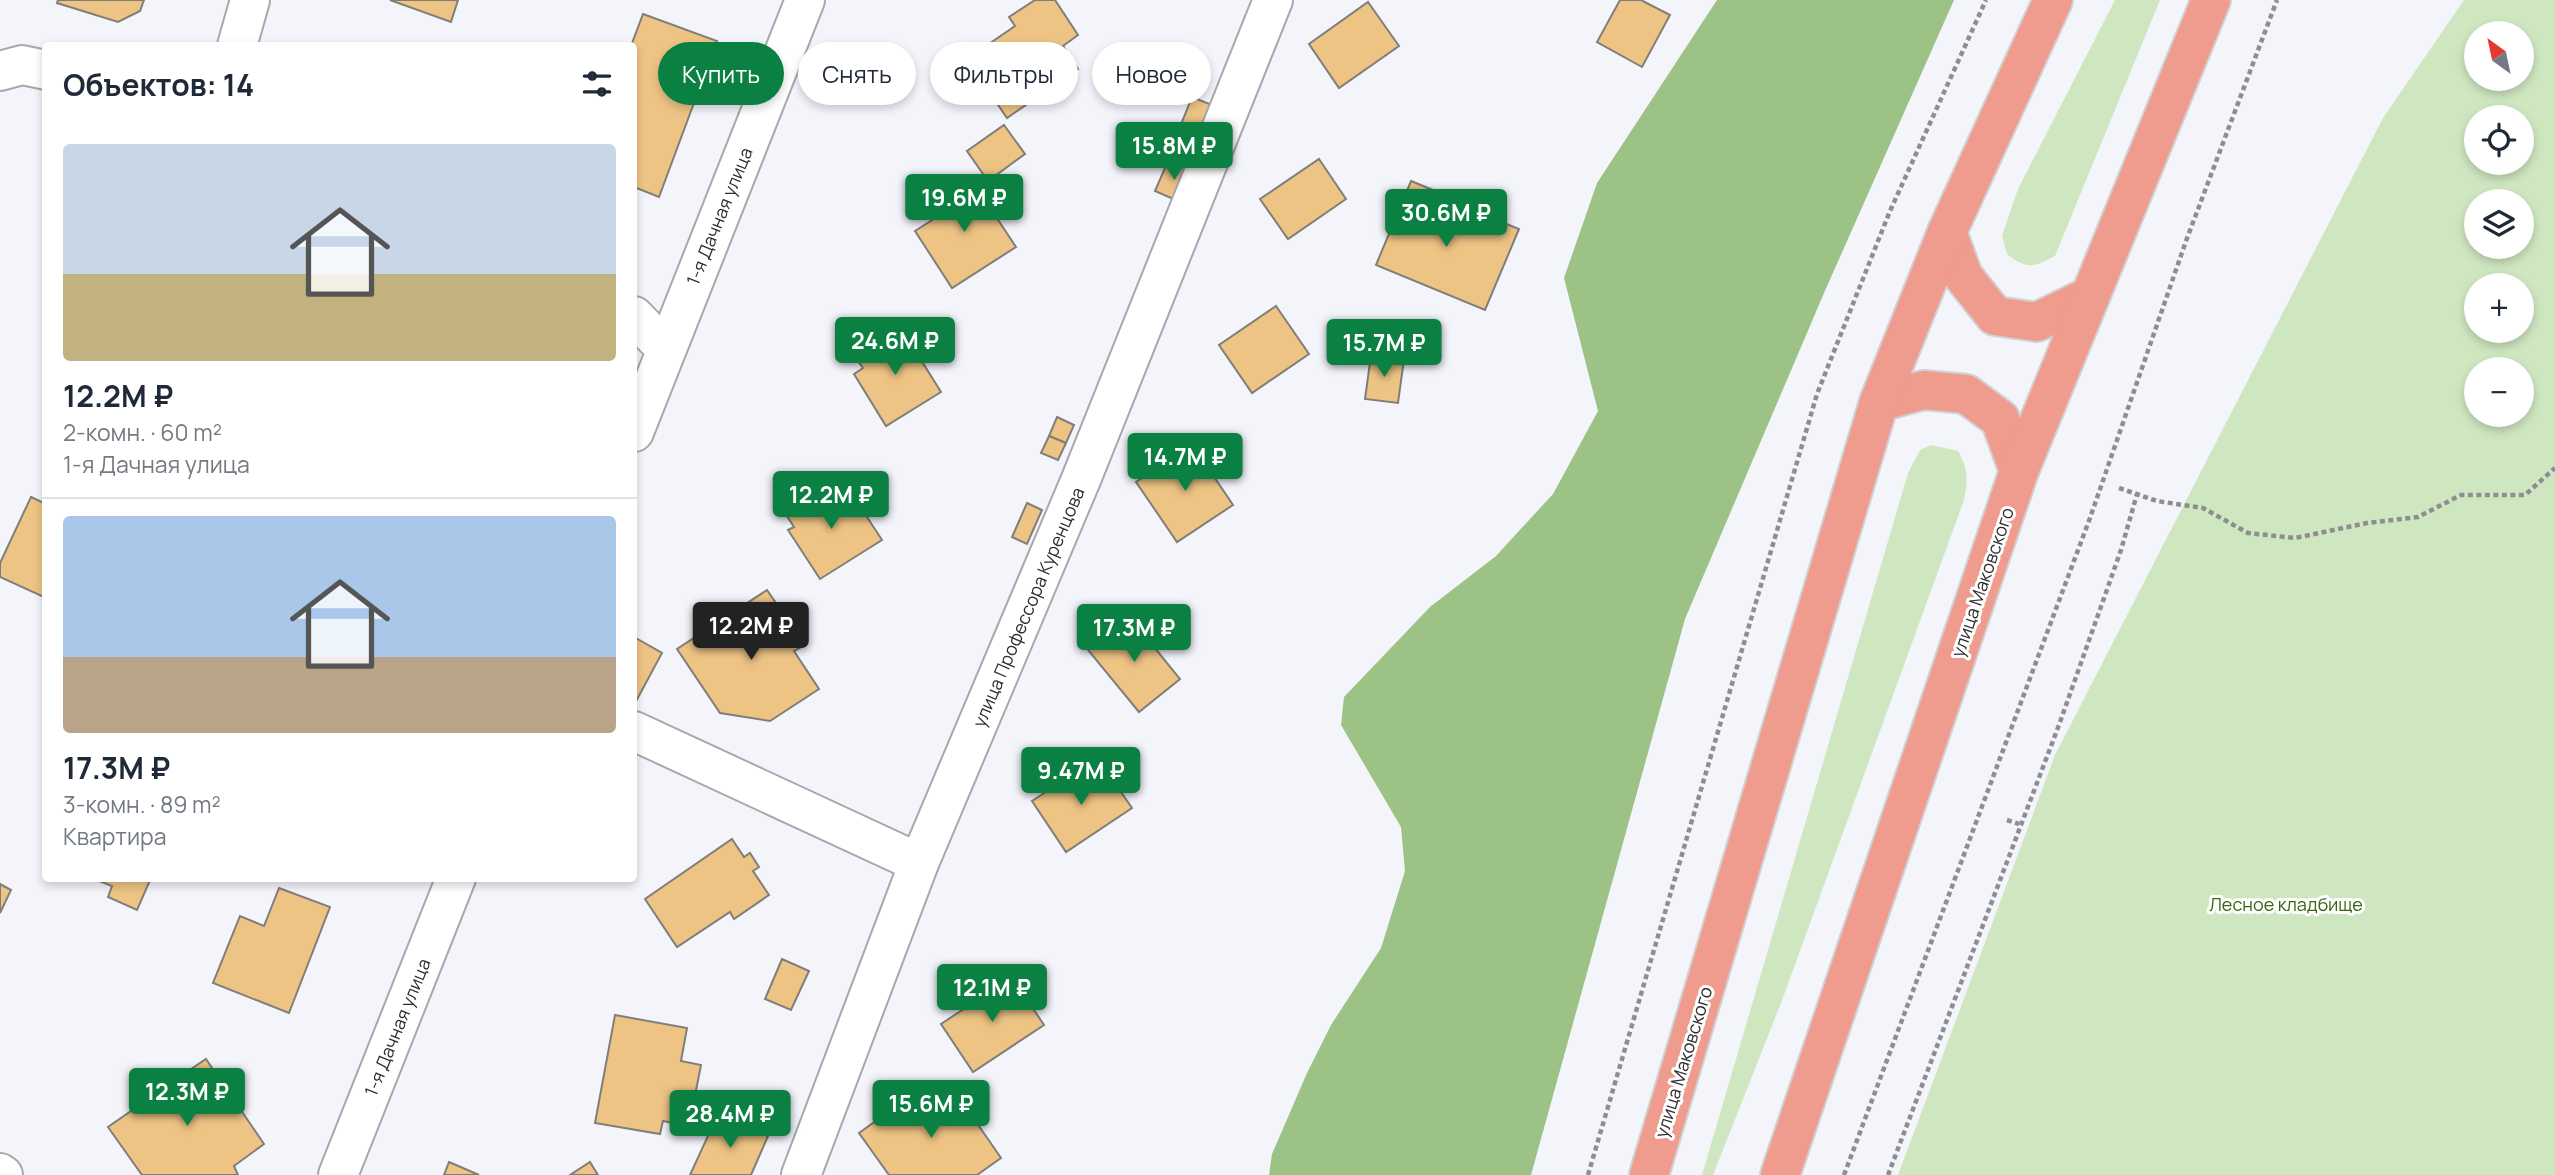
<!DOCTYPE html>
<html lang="ru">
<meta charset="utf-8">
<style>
:root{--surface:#fff;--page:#f2f2f3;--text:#1f2937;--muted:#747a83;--line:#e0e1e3;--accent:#0b8043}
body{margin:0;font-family:Manrope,sans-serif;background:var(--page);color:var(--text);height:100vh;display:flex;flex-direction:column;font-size:26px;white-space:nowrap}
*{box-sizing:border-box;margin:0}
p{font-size:23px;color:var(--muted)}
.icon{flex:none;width:38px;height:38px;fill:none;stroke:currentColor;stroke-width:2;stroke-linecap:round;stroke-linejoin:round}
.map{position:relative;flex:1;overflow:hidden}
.details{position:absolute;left:42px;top:42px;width:595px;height:840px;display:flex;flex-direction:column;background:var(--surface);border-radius:7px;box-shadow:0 4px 10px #0003}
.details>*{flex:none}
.banner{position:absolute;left:658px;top:42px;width:665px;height:63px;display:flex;gap:14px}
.needle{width:46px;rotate:327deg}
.fabs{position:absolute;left:2464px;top:21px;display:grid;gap:14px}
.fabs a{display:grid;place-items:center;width:70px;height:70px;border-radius:50%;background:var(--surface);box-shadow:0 4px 10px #0003;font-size:35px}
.price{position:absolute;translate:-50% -60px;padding:0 16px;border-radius:7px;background:var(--accent);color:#fff;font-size:23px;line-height:46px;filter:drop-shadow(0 2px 4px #0008)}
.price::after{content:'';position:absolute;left:50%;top:42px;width:21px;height:16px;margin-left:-10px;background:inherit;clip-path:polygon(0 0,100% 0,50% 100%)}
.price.active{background:#222;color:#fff}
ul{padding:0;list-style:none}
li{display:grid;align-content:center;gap:14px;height:371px;padding:0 21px}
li+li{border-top:2px solid var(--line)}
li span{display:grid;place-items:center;height:217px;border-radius:7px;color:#555}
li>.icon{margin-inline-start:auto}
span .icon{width:126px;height:126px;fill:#fffc;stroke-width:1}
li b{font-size:30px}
h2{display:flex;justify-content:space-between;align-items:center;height:84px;padding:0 21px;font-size:30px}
.tag{padding:0 24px;border-radius:32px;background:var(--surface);box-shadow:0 4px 10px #0003;font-size:24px;line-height:63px}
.tag.active{background:var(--accent);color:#fff}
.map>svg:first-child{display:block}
.green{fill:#cfe7c1;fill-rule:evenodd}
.forest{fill:#9cc385}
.building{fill:#eec485;stroke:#817e79;stroke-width:2}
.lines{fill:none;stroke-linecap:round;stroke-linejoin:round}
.minor-casing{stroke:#a7a8ad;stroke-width:42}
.highway-casing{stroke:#d1d1d1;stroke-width:42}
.path{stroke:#8d8d92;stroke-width:4.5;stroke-dasharray:5 3.5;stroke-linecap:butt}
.minor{stroke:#fff;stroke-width:38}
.highway{stroke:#ef9b8d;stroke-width:38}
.labels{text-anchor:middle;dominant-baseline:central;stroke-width:6;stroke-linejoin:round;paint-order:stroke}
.street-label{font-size:18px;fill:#2d2d2f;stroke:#fff}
.park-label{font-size:18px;fill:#39660e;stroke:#fff}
</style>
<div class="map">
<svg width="2555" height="1175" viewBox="0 0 2555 1175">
<rect width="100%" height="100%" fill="#f4f4fb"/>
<g class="green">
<path d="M2115,0H2160L2055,256C2033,268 2026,269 2007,254L2002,236L2018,189Z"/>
<path d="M2464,0H2555V1175H1898L2055,755L2383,118ZM2476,33H2522V79H2476ZM2476,117H2522V163H2476ZM2476,201H2522V247H2476ZM2476,285H2522V331H2476ZM2476,369H2522V415H2476Z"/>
<path d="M1931,445L1958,451C1968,468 1968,481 1964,500L1781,1003L1713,1175H1702L1908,473L1920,450Z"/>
</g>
<polygon class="forest" points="1717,0 1954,0 1824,293 1685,619 1531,1175 1269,1175 1272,1154 1307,1073 1331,1025 1381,948 1405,871 1401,827 1341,725 1344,697 1430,607 1496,556 1553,494 1598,411 1564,278 1597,183"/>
<g class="building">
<polygon points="58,0 144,0 140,11 118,22 57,3"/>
<polygon points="390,0 458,0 451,22"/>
<polygon points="1035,0 1055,0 1078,35 1063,46 1078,69 1007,118 967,59 1015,26 1009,17"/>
<polygon points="1620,0 1641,0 1670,15 1642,67 1597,42"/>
<polygon points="1368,2 1399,46 1339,88 1309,44"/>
<polygon points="643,14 717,41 659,197 634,187 634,46 631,46"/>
<polygon points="1192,97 1212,105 1196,145 1176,137"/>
<polygon points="1004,125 1025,154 988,181 967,151"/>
<polygon points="1319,159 1346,199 1288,239 1260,199"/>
<polygon points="1168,161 1193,172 1180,202 1155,191"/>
<polygon points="969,176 1016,247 952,288 915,231 943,213 934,199"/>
<polygon points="1411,181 1443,194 1433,216 1475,233 1482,214 1519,229 1485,310 1376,265"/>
<polygon points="1276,306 1309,354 1252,393 1219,345"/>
<polygon points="901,328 941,392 886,426 854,374 863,368 855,357"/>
<polygon points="1371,355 1404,359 1398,403 1365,399"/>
<polygon points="1057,417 1074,425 1066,443 1049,436"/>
<polygon points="1049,436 1066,443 1058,460 1041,453"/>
<polygon points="1192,444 1233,505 1177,542 1136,482"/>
<polygon points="821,490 830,503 850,491 882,540 820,579 788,530 794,527 785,513"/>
<polygon points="31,497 46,504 46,598 0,577 0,563"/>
<polygon points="1027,503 1042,510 1027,544 1012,537"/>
<polygon points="767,590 805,645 794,651 819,689 770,721 720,713 677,649"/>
<polygon points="1129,616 1180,679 1139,712 1088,650"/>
<polygon points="634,637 662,653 634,705"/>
<polygon points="1103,766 1132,808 1066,852 1032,801 1075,773 1080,781"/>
<polygon points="732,839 744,857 750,853 759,867 753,871 769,895 734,919 730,912 677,947 645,899"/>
<polygon points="100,878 151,878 137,910 108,897 112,886 99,881"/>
<polygon points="0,884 11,890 0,913"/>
<polygon points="279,888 330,907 289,1013 213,983 240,916 264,926"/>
<polygon points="782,959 809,971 791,1010 765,999"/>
<polygon points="1012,977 1044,1025 973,1072 941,1024"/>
<polygon points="615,1015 687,1028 681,1061 701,1065 689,1126 663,1121 660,1134 595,1123"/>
<polygon points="206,1059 264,1144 234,1166 238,1175 142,1175 108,1127 141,1104 135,1096 167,1075 172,1082"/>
<polygon points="954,1090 1001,1158 977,1175 889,1175 859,1133 901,1103 908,1113 924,1100 929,1107"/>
<polygon points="718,1114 768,1136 751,1175 690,1175"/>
<polygon points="449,1162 479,1175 444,1175"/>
<polygon points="590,1162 598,1175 570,1175"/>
</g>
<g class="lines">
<g class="minor-casing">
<g id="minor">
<polyline points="237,46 250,0"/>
<polyline points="0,71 22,65 46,70"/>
<polyline points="634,316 666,349"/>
<polyline points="634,432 805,0"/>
<polyline points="634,731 919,863"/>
<polyline points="0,1173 3,1175"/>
<polyline points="338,1175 456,878"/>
<polyline points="801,1175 919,863 1082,477 1273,0"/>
</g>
</g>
<g class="highway-casing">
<g id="highway">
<polyline points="1947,232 1963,276 1995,316 2037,322 2090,296"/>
<polyline points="1879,402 1924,390 1966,394 2000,419 2019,471"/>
<polyline points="1649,1175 1879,402 1947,232 2053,0"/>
<polyline points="1780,1175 2019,471 2211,0"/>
</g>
</g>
<g class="path">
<polyline points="2119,488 2157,501 2203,508 2248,533 2295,538 2367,523 2418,517 2461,495 2525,495 2555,468"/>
<polyline points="2007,820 2019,824"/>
<polyline points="1588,1175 1817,394 1890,211 1986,0"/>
<polyline points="1844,1175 2090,518 2186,241 2277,0"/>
<polyline points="1888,1175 2059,725 2121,550 2137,494"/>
</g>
<use href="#minor" class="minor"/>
<use href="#highway" class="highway"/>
</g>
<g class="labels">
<g class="street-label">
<text transform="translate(719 216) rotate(-68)">1-я Дачная улица</text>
<text transform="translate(1982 582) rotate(-71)">улица Маковского</text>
<text transform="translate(1028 607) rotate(-67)">улица Профессора Куренцова</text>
<text transform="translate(397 1027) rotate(-68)">1-я Дачная улица</text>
<text transform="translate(1683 1062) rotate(-73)">улица Маковского</text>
</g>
<g class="park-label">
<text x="2286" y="904">Лесное кладбище</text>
</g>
</g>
</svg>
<div class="fabs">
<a><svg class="needle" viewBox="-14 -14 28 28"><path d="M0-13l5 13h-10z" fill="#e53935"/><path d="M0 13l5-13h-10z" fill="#747a83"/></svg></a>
<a><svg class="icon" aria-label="locate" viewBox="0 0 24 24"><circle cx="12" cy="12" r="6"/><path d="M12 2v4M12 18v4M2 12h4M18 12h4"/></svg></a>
<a><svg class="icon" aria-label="layers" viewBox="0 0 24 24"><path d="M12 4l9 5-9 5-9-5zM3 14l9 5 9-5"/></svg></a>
<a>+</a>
<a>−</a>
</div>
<b class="price" style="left:1174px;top:182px">15.8M ₽</b>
<b class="price" style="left:964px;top:234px">19.6M ₽</b>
<b class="price" style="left:1446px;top:249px">30.6M ₽</b>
<b class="price" style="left:895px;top:377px">24.6M ₽</b>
<b class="price" style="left:1384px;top:379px">15.7M ₽</b>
<b class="price" style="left:1185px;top:493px">14.7M ₽</b>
<b class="price" style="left:831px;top:531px">12.2M ₽</b>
<b class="price active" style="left:751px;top:662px">12.2M ₽</b>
<b class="price" style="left:1134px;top:664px">17.3M ₽</b>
<b class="price" style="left:1081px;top:807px">9.47M ₽</b>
<b class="price" style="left:992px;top:1024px">12.1M ₽</b>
<b class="price" style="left:187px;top:1128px">12.3M ₽</b>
<b class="price" style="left:931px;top:1140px">15.6M ₽</b>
<b class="price" style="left:730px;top:1150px">28.4M ₽</b>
<div class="banner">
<a class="tag active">Купить</a>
<a class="tag">Снять</a>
<a class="tag">Фильтры</a>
<a class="tag">Новое</a>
</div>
<section class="details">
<h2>Объектов: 14<svg class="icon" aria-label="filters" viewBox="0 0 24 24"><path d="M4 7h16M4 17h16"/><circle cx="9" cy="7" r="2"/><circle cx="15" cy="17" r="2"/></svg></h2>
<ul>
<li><span style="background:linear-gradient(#c9d6e8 60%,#c2b280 0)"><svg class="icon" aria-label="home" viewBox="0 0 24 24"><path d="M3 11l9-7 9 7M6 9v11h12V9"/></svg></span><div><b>12.2M ₽</b><p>2-комн. · 60 m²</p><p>1-я Дачная улица</p></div></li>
<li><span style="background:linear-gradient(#a9c7e8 65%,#b9a48a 0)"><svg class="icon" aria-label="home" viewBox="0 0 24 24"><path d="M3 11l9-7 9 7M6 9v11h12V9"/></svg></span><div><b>17.3M ₽</b><p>3-комн. · 89 m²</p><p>Квартира</p></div></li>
</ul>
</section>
</div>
